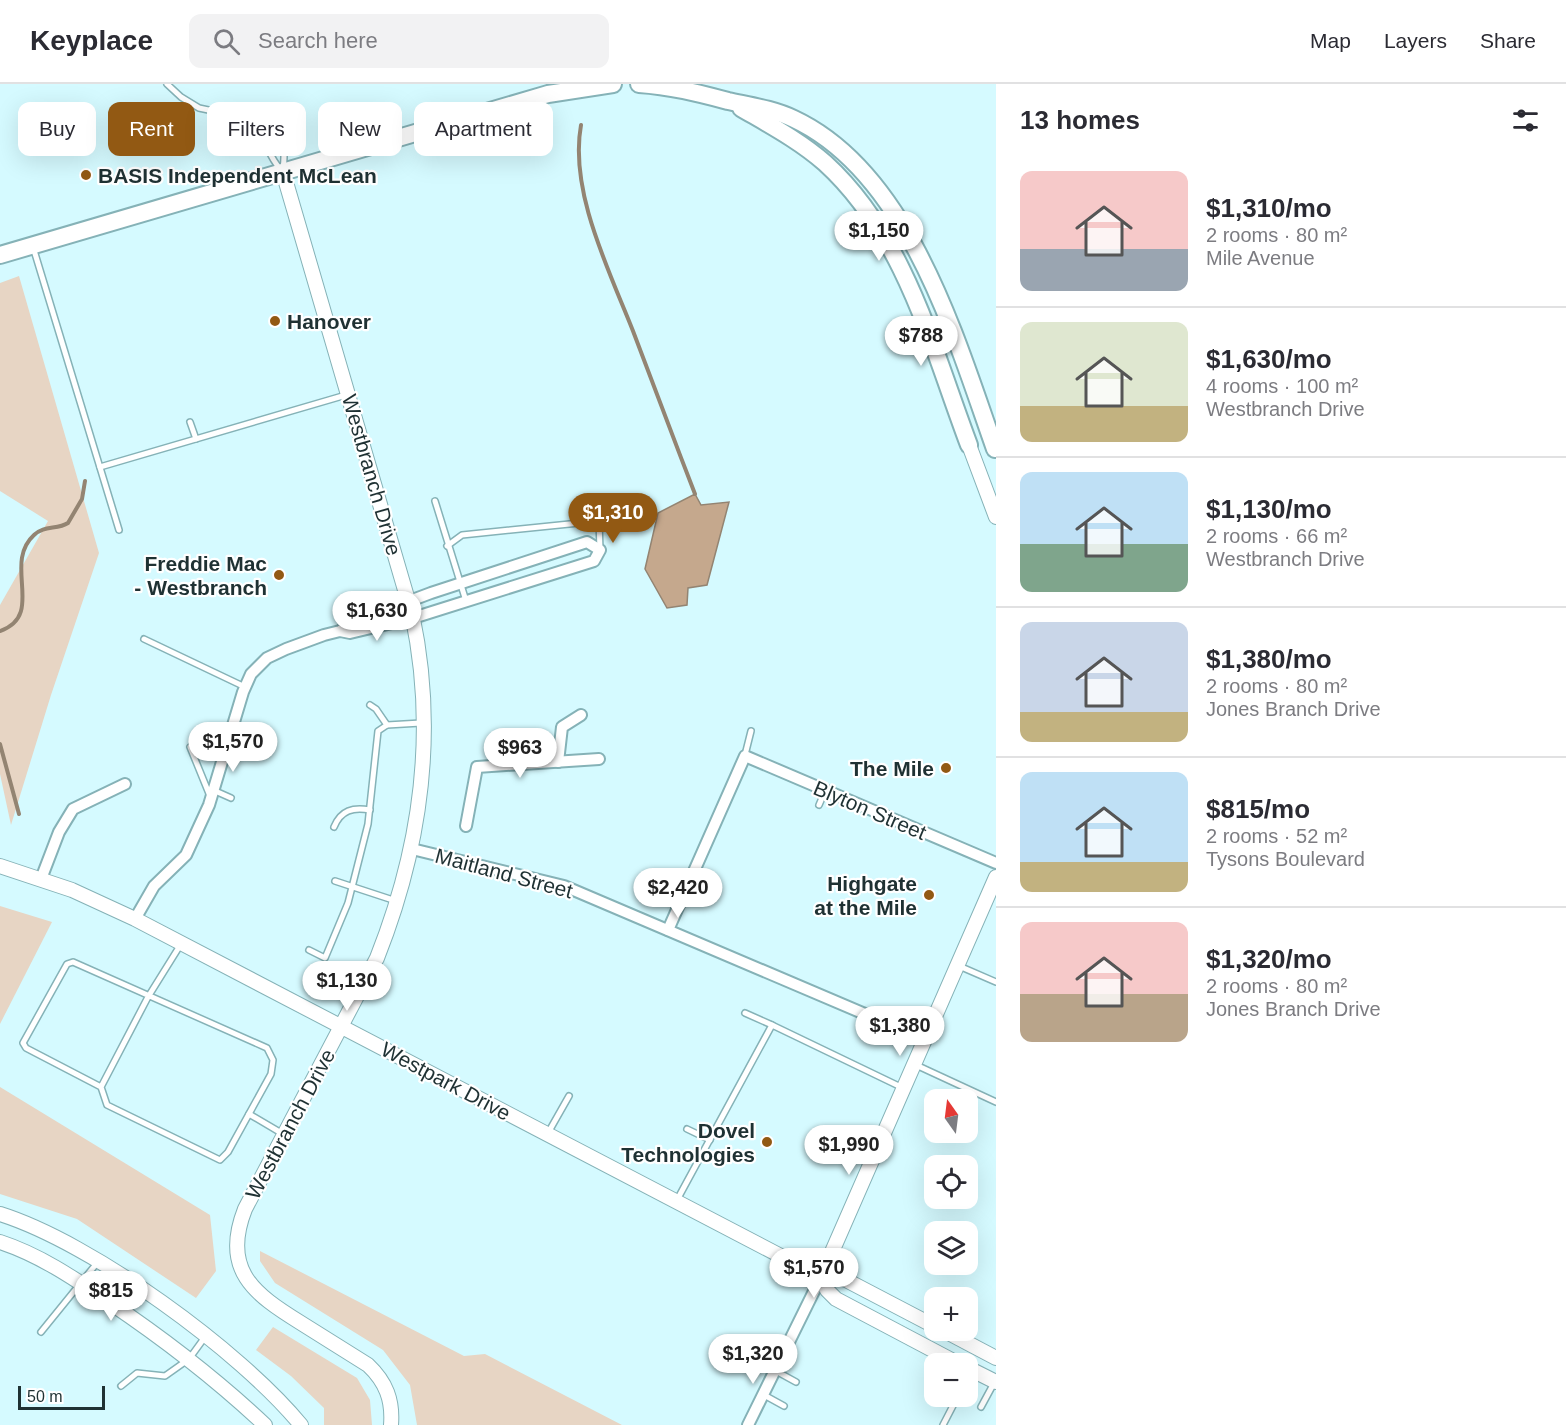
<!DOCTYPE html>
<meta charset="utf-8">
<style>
:root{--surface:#fff;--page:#f2f2f3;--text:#2b2b33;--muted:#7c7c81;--line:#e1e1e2;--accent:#925913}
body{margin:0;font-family:Arial,sans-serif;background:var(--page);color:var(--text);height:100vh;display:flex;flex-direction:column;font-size:22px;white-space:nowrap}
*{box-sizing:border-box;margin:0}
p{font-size:20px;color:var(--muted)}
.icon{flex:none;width:33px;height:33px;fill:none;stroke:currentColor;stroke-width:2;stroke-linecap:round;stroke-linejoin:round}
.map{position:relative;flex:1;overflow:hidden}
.panel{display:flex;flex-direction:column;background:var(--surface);width:570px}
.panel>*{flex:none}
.guide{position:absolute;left:18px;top:18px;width:570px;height:54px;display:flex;gap:12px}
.needle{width:39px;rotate:346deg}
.controls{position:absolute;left:924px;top:1005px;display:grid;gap:12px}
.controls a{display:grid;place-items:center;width:54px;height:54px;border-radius:12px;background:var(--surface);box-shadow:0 6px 24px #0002;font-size:30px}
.scale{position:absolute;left:18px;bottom:15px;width:87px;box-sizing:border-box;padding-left:6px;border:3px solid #1f3133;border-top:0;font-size:16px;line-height:21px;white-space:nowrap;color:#1f3133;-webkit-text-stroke:4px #fff;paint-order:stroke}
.price{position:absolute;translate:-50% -51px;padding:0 14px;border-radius:21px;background:#fff;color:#222;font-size:20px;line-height:39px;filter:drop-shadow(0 2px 3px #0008)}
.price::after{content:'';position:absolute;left:50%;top:36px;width:18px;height:14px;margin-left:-9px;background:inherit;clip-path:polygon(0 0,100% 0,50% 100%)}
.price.selected{background:var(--accent);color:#fff}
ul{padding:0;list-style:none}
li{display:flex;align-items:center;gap:18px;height:150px;padding:0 24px}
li+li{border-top:2px solid var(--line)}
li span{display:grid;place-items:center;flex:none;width:168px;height:120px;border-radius:12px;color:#555}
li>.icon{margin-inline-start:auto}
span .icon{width:72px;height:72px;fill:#fffc;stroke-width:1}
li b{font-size:26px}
h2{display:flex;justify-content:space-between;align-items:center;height:72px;padding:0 24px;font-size:26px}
.chip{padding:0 21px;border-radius:12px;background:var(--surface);box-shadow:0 6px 24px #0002;font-size:21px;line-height:54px}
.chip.selected{background:var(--accent);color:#fff}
header{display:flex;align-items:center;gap:36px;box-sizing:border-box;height:84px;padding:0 30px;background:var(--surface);border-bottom:2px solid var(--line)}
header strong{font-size:28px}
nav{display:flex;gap:33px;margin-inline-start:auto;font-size:21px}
.search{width:420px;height:54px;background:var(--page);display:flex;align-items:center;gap:15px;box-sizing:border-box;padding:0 21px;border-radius:12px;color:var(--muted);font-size:22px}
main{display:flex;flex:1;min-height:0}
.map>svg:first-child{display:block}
.green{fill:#e7d5c4}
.water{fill:#c5a88d;stroke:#938472;stroke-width:1.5}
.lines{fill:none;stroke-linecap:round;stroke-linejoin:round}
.stream{stroke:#938472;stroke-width:4}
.service-casing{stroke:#85b2b7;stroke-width:8}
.minor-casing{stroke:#85b2b7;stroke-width:14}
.tertiary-casing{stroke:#85b2b7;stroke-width:16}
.secondary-casing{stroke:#85b2b7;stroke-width:20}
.service{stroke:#fff;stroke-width:5}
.minor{stroke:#fff;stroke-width:10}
.tertiary{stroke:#fff;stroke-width:14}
.secondary{stroke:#fff;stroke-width:16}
.poi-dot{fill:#925913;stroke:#fff;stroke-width:2}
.labels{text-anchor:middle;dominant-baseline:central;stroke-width:4.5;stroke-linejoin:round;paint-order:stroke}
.poi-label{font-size:21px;font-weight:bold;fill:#1f3133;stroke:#fff;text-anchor:end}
.street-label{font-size:21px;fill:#1f3133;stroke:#fff}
</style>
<header>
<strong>Keyplace</strong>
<div class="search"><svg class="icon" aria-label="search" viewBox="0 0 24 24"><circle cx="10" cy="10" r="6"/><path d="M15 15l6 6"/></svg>Search here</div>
<nav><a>Map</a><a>Layers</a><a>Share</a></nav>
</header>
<main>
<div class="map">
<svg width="996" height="1341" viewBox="0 0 996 1341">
<rect width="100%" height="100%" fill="#d5faff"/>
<g class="green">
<polygon points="19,192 99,469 51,611 11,741 0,690 0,521 48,437 0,407 0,199"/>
<polygon points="0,822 52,838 0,940"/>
<polygon points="0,1003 210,1131 216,1187 196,1214 77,1135 0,1110"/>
<polygon points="260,1167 464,1272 485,1270 622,1341 417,1341 410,1301 383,1266 275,1199 260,1177"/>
<polygon points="273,1243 357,1294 370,1316 372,1341 324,1341 324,1324 291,1292 256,1266"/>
</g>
<polygon class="water" points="695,410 701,421 729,418 707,501 688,504 687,521 667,524 645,485 658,429"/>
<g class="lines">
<g class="stream">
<path d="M581,41C569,107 609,186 633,247C654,302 674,356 695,410"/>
<path d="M0,547C46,531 2,480 34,451C44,441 57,446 68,439L82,415L85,397"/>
<polyline points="0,660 19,730"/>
</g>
<g class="service-casing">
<g id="service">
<path d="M167,0L181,13L199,24L270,39C283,51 286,66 283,84"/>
<path d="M250,35C264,50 267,71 281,86"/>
<polyline points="33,163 119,446"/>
<polyline points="190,338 196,355"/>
<polyline points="100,383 346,311"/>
<polyline points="435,417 466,517"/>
<polyline points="447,462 462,451 599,437 600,466"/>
<polyline points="144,555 245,603"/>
<polyline points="387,641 421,639"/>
<polyline points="745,671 751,647"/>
<polyline points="213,706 231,714"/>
<polyline points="210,712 190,663 207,654 231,649"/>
<polyline points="819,721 825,707"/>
<path d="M334,743C341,726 353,723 370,726"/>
<polyline points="335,797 396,817"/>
<polyline points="309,866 325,874 348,819 368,740 378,647 387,641 376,625 370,621"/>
<polyline points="959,882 996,898"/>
<polyline points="745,929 772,941"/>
<polyline points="916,981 996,1018"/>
<polyline points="101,1003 26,964 23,959 67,880 73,878 267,964 273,976 271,990 228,1068 220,1076 107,1021 101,1003 148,913 181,860"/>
<polyline points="249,1030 283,1050"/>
<polyline points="687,1045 710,1056"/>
<polyline points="548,1049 569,1012"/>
<polyline points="677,1116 772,941 903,1004"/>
<polyline points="41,1248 97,1179"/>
<polyline points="776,1287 796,1298"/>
<polyline points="121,1302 137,1289 165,1292 189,1275 205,1253"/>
<polyline points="764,1311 784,1322"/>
<polyline points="981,1323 994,1299"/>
<polyline points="943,1341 958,1312"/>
</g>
</g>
<g class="minor-casing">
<g id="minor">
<polyline points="558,678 562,643 581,631"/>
<polyline points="466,742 477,683 599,675"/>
<polyline points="412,765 564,802 926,956"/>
<polyline points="41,795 59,748 73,725 125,700"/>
<polyline points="135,835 154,802 186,771 209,721 243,608 251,590 267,574 286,565 324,551 340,547 350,549 413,534 594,477 600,466 587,458 431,509 351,539 340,547"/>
<polyline points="668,846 745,672 996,779"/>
<polyline points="748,1341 821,1193"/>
</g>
</g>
<g class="tertiary-casing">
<g id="tertiary">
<path d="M283,88L412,530C437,647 421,763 377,874L245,1125C221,1186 254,1210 301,1239C323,1253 346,1267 368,1281C386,1298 393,1316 391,1341"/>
<polyline points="969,361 996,433"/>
<polyline points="0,782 72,806 135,835 821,1193 835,1192 846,1196 934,1242"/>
<path d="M0,1130C92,1159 239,1266 301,1341"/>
<path d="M0,1158C40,1171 75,1195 109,1218C164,1255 216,1295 265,1341"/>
<polyline points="821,1193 996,793"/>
<polyline points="821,1193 827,1206 836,1215 959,1280"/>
<polyline points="943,1246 996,1274"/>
<polyline points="968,1284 996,1298"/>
</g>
</g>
<g class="secondary-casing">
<g id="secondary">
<path d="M639,0C670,2 698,9 728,17C751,22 773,25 794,35C909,89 956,255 995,365"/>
<path d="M741,24C770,41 800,57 825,79C905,152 932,263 969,361"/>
<polyline points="0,171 548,10 613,0"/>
</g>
</g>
<use href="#service" class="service"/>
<use href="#minor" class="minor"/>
<use href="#tertiary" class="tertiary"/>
<use href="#secondary" class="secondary"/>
</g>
<g class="poi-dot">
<circle cx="86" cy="91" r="6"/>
<circle cx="275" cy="237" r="6"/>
<circle cx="279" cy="491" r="6"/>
<circle cx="946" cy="684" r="6"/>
<circle cx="929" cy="811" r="6"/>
<circle cx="767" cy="1058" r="6"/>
</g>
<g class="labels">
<g class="poi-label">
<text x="98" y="91" text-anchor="start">BASIS Independent McLean</text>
<text x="287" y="237" text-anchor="start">Hanover</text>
<text x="267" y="479">Freddie Mac<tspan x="267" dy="24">- Westbranch</tspan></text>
<text x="934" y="684">The Mile</text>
<text x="917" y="799">Highgate<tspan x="917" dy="24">at the Mile</tspan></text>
<text x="755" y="1046">Dovel<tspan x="755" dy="24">Technologies</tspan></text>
</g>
<g class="street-label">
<text transform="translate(372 391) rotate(74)">Westbranch Drive</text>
<text transform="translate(870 726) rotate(23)">Blyton Street</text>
<text transform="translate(504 789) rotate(15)">Maitland Street</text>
<text transform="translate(446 997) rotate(28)">Westpark Drive</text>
<text transform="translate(290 1040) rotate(-62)">Westbranch Drive</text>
</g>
</g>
</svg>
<div class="controls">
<a><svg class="needle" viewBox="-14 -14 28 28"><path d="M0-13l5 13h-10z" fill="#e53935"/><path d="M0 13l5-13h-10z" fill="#7c7c81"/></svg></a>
<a><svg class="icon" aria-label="locate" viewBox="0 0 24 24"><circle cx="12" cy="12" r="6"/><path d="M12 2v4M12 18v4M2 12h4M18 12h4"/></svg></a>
<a><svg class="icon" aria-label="layers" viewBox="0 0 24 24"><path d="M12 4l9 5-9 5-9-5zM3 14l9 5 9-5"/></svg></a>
<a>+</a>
<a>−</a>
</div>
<div class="scale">50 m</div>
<b class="price" style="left:879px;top:178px">$1,150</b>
<b class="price" style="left:921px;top:283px">$788</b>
<b class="price selected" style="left:613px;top:460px">$1,310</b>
<b class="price" style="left:377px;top:558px">$1,630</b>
<b class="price" style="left:233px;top:689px">$1,570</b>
<b class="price" style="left:520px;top:695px">$963</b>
<b class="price" style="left:678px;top:835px">$2,420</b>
<b class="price" style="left:347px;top:928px">$1,130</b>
<b class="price" style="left:900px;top:973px">$1,380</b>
<b class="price" style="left:849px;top:1092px">$1,990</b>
<b class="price" style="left:814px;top:1215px">$1,570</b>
<b class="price" style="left:111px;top:1238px">$815</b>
<b class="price" style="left:753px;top:1301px">$1,320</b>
<div class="guide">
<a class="chip">Buy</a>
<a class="chip selected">Rent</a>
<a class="chip">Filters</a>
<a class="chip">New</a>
<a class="chip">Apartment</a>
</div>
</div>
<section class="panel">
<h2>13 homes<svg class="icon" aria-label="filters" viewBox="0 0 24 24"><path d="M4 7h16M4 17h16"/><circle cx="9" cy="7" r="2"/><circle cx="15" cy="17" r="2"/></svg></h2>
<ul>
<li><span style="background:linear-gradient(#f6c9c9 65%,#9aa5b1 0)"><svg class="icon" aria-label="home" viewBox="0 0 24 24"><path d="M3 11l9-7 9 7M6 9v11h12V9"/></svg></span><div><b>$1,310/mo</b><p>2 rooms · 80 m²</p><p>Mile Avenue</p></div></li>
<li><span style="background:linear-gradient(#dfe7d0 70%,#c2b280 0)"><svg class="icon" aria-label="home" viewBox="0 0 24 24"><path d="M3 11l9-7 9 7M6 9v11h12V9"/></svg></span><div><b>$1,630/mo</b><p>4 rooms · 100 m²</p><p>Westbranch Drive</p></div></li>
<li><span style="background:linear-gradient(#bfe0f5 60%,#7fa58c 0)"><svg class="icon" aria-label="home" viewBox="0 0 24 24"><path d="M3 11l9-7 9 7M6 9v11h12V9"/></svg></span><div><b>$1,130/mo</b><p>2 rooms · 66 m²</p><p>Westbranch Drive</p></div></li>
<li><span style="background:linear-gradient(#c9d6e8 75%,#c2b280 0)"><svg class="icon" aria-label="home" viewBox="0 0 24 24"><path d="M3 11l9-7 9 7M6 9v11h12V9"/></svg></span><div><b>$1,380/mo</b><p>2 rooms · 80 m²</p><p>Jones Branch Drive</p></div></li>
<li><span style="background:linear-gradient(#bfe0f5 75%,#c2b280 0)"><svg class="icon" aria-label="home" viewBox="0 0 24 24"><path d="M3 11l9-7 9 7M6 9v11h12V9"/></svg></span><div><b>$815/mo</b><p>2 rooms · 52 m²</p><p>Tysons Boulevard</p></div></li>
<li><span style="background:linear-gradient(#f6c9c9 60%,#b9a48a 0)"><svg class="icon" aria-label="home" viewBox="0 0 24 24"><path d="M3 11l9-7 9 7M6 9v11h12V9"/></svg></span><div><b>$1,320/mo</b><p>2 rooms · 80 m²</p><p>Jones Branch Drive</p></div></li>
</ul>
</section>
</main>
